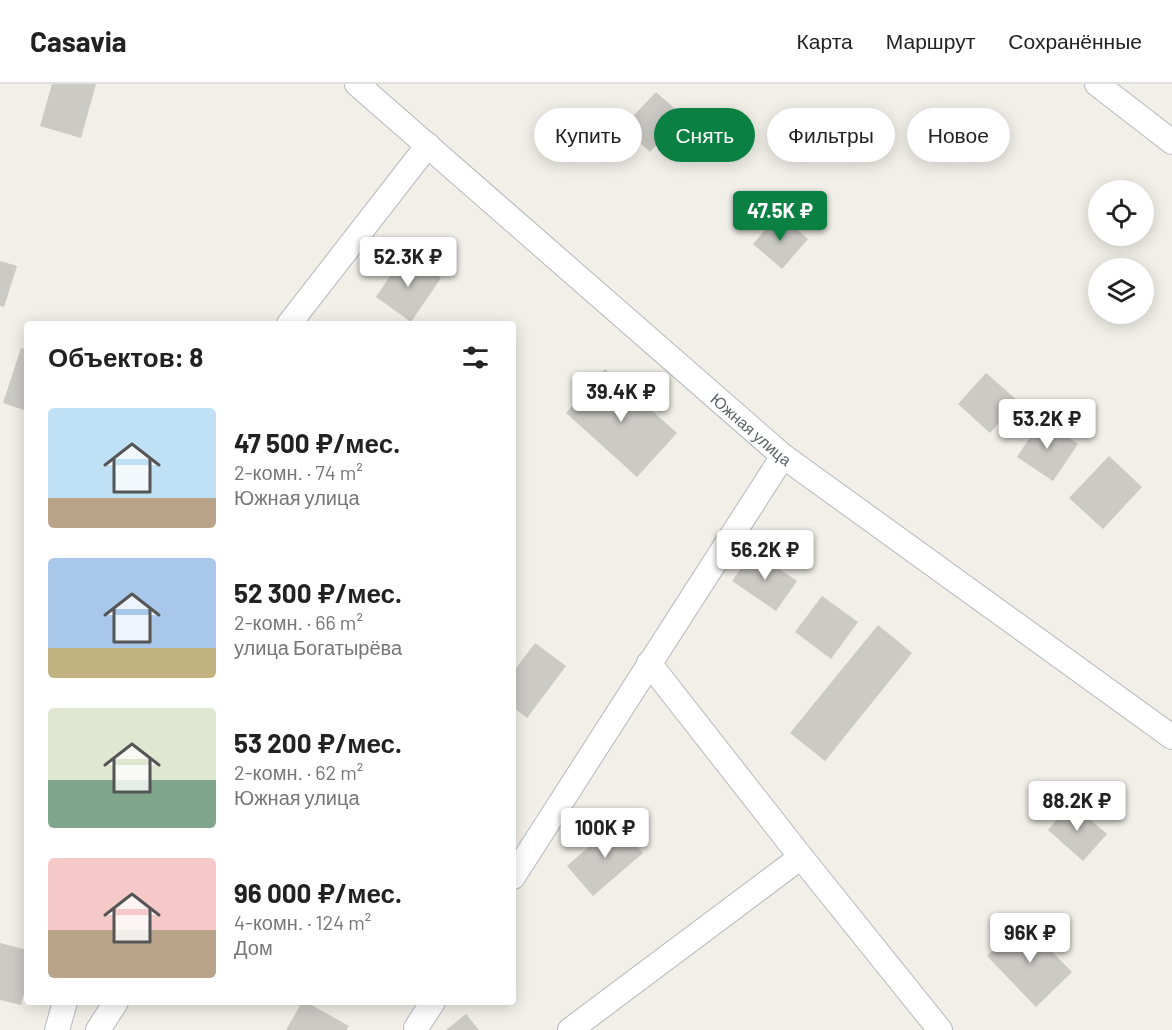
<!DOCTYPE html>
<html lang="ru">
<meta charset="utf-8">
<style>
:root{--surface:#fff;--page:#f6f6f6;--text:#222;--muted:#767676;--line:#e0e0e0;--accent:#0b8043}
body{margin:0;font-family:Barlow,sans-serif;background:var(--page);color:var(--text);height:100vh;display:flex;flex-direction:column;font-size:22px;white-space:nowrap}
*{box-sizing:border-box;margin:0}
p{font-size:20px;color:var(--muted)}
.icon{flex:none;width:33px;height:33px;fill:none;stroke:currentColor;stroke-width:2;stroke-linecap:round;stroke-linejoin:round}
.map{position:relative;flex:1;overflow:hidden}
.panel{position:absolute;left:24px;top:237px;width:492px;height:684px;display:flex;flex-direction:column;background:var(--surface);border-radius:6px;box-shadow:0 3px 15px #0003}
.panel>*{flex:none}
.hud{position:absolute;left:534px;top:24px;width:548px;height:54px;display:flex;gap:12px}
.buttons{position:absolute;left:1088px;top:96px;display:grid;gap:12px}
.buttons a{display:grid;place-items:center;width:66px;height:66px;border-radius:50%;background:var(--surface);box-shadow:0 3px 15px #0003;font-size:30px}
.price{position:absolute;translate:-50% -51px;padding:0 14px;border-radius:6px;background:#fff;color:#222;font-size:20px;line-height:39px;filter:drop-shadow(0 2px 3px #0008)}
.price::after{content:'';position:absolute;left:50%;top:36px;width:18px;height:14px;margin-left:-9px;background:inherit;clip-path:polygon(0 0,100% 0,50% 100%)}
.price.on{background:var(--accent);color:#fff}
ul{padding:0;list-style:none}
li{display:flex;align-items:center;gap:18px;height:150px;padding:0 24px}
li span{display:grid;place-items:center;flex:none;width:168px;height:120px;border-radius:6px;color:#555}
li>.icon{margin-inline-start:auto}
span .icon{width:72px;height:72px;fill:#fffc;stroke-width:1}
li b{font-size:26px}
h2{display:flex;justify-content:space-between;align-items:center;height:72px;padding:0 24px;font-size:26px}
.chip{padding:0 21px;border-radius:27px;background:var(--surface);box-shadow:0 3px 15px #0003;font-size:21px;line-height:54px}
.chip.on{background:var(--accent);color:#fff}
header{display:flex;align-items:center;gap:36px;box-sizing:border-box;height:84px;padding:0 30px;background:var(--surface);border-bottom:2px solid var(--line)}
header strong{font-size:28px}
nav{display:flex;gap:33px;margin-inline-start:auto;font-size:21px}
.map>svg:first-child{display:block}
.building{fill:#cccac5}
.lines{fill:none;stroke-linecap:round;stroke-linejoin:round}
.minor-casing{stroke:#b5b8bc;stroke-width:26}
.minor{stroke:#fff;stroke-width:24}
.labels{text-anchor:middle;dominant-baseline:central;stroke-width:6;stroke-linejoin:round;paint-order:stroke}
.street-label{font-size:16px;fill:#5f6368;stroke:#fff}
</style>
<header>
<strong>Casavia</strong>
<nav><a>Карта</a><a>Маршрут</a><a>Сохранённые</a></nav>
</header>
<div class="map">
<svg width="1172" height="946" viewBox="0 0 1172 946">
<rect width="100%" height="100%" fill="#f1efe8"/>
<g class="building">
<polygon points="52,0 96,0 81,54 40,42"/>
<polygon points="656,8 683,32 650,68 623,43"/>
<polygon points="779,130 808,155 782,185 753,160"/>
<polygon points="405,170 441,194 411,238 376,213"/>
<polygon points="0,177 17,182 4,223 0,222"/>
<polygon points="21,264 27,266 27,327 3,319"/>
<polygon points="605,285 677,349 637,393 566,329"/>
<polygon points="986,289 1018,317 990,349 958,320"/>
<polygon points="1042,335 1078,360 1053,397 1017,373"/>
<polygon points="1109,372 1142,403 1103,445 1069,414"/>
<polygon points="753,467 797,497 776,527 732,497"/>
<polygon points="822,512 858,538 831,575 795,548"/>
<polygon points="878,541 912,569 825,677 790,649"/>
<polygon points="535,559 566,582 527,634 513,623 513,588"/>
<polygon points="1071,719 1107,750 1083,777 1048,746"/>
<polygon points="616,739 643,769 593,812 567,782"/>
<polygon points="1023,838 1072,888 1036,923 987,872"/>
<polygon points="0,859 27,866 27,897 21,921 0,916"/>
<polygon points="302,918 306,918 349,942 346,946 286,946"/>
<polygon points="466,930 479,946 446,946"/>
</g>
<g class="lines">
<g class="minor-casing">
<g id="minor">
<path id="s1" d="M357,0L783,372L1172,653"/>
<polyline points="1097,0 1172,58"/>
<polyline points="289,240 428,61"/>
<polyline points="649,579 801,773 940,946"/>
<polyline points="513,793 783,372"/>
<polyline points="416,944 433,918"/>
<polyline points="57,946 65,918"/>
<polyline points="98,946 116,918"/>
<polyline points="570,946 801,773"/>
</g>
</g>
<use href="#minor" class="minor"/>
</g>
<g class="labels">
<g class="street-label">
<text stroke="none"><textPath href="#s1" startOffset="524">Южная улица</textPath></text>
</g>
</g>
</svg>
<div class="buttons">
<a><svg class="icon" aria-label="locate" viewBox="0 0 24 24"><circle cx="12" cy="12" r="6"/><path d="M12 2v4M12 18v4M2 12h4M18 12h4"/></svg></a>
<a><svg class="icon" aria-label="layers" viewBox="0 0 24 24"><path d="M12 4l9 5-9 5-9-5zM3 14l9 5 9-5"/></svg></a>
</div>
<b class="price on" style="left:780px;top:158px">47.5K ₽</b>
<b class="price" style="left:408px;top:204px">52.3K ₽</b>
<b class="price" style="left:621px;top:339px">39.4K ₽</b>
<b class="price" style="left:1047px;top:366px">53.2K ₽</b>
<b class="price" style="left:765px;top:497px">56.2K ₽</b>
<b class="price" style="left:1077px;top:748px">88.2K ₽</b>
<b class="price" style="left:605px;top:775px">100K ₽</b>
<b class="price" style="left:1030px;top:880px">96K ₽</b>
<div class="hud">
<a class="chip">Купить</a>
<a class="chip on">Снять</a>
<a class="chip">Фильтры</a>
<a class="chip">Новое</a>
</div>
<section class="panel">
<h2>Объектов: 8<svg class="icon" aria-label="filters" viewBox="0 0 24 24"><path d="M4 7h16M4 17h16"/><circle cx="9" cy="7" r="2"/><circle cx="15" cy="17" r="2"/></svg></h2>
<ul>
<li><span style="background:linear-gradient(#bfe0f5 75%,#b9a48a 0)"><svg class="icon" aria-label="home" viewBox="0 0 24 24"><path d="M3 11l9-7 9 7M6 9v11h12V9"/></svg></span><div><b>47 500 ₽/мес.</b><p>2-комн. · 74 m²</p><p>Южная улица</p></div></li>
<li><span style="background:linear-gradient(#a9c7e8 75%,#c2b280 0)"><svg class="icon" aria-label="home" viewBox="0 0 24 24"><path d="M3 11l9-7 9 7M6 9v11h12V9"/></svg></span><div><b>52 300 ₽/мес.</b><p>2-комн. · 66 m²</p><p>улица Богатырёва</p></div></li>
<li><span style="background:linear-gradient(#dfe7d0 60%,#7fa58c 0)"><svg class="icon" aria-label="home" viewBox="0 0 24 24"><path d="M3 11l9-7 9 7M6 9v11h12V9"/></svg></span><div><b>53 200 ₽/мес.</b><p>2-комн. · 62 m²</p><p>Южная улица</p></div></li>
<li><span style="background:linear-gradient(#f6c9c9 60%,#b9a48a 0)"><svg class="icon" aria-label="home" viewBox="0 0 24 24"><path d="M3 11l9-7 9 7M6 9v11h12V9"/></svg></span><div><b>96 000 ₽/мес.</b><p>4-комн. · 124 m²</p><p>Дом</p></div></li>
</ul>
</section>
</div>
